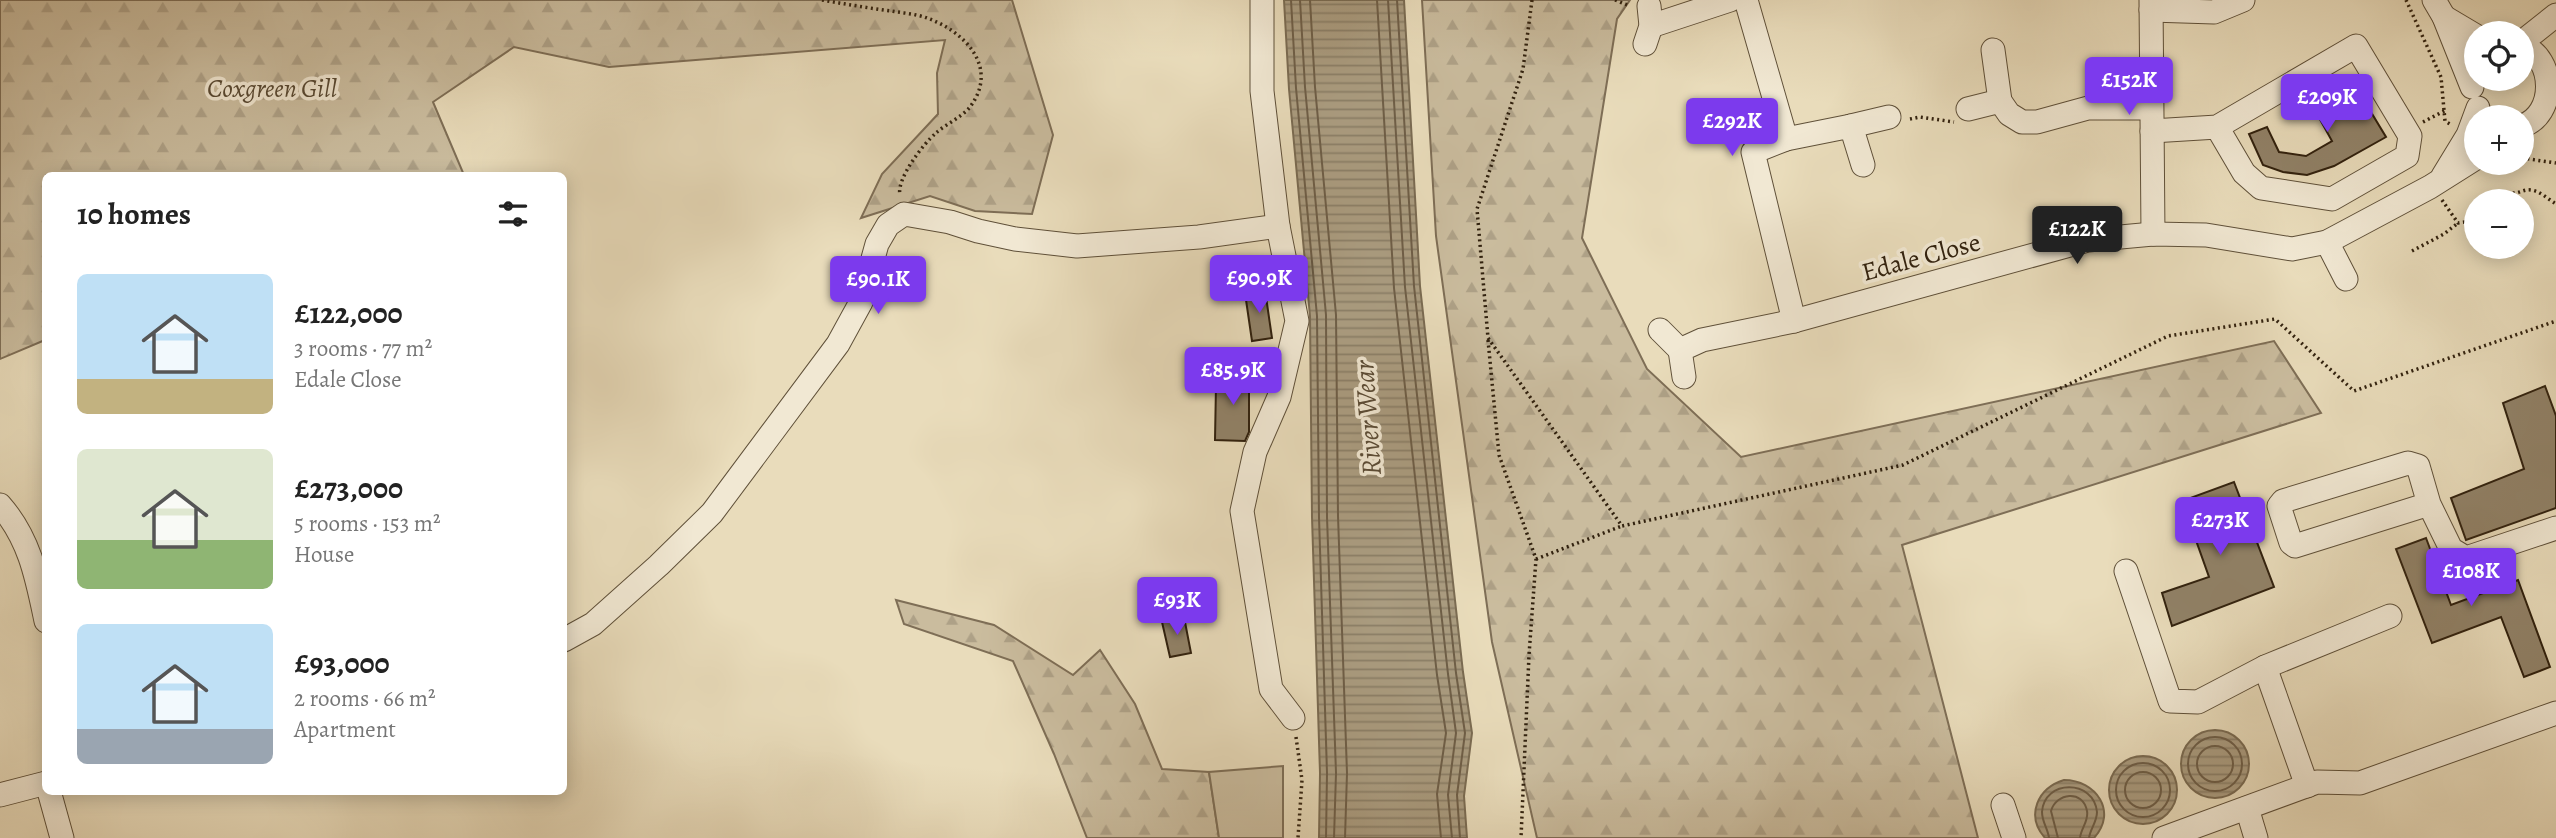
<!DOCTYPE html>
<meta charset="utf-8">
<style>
:root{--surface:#fff;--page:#f6f6f6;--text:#222;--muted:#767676;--accent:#7c3aed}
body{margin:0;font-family:Alegreya,serif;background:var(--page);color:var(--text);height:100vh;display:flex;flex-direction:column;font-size:26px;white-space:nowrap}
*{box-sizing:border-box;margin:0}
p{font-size:23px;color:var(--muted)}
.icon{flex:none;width:38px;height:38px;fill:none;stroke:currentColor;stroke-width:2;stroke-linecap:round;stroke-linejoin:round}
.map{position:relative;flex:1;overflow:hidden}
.details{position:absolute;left:42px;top:172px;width:525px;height:623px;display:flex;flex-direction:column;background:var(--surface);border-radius:10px;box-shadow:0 4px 18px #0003}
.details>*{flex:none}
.fabs{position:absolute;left:2464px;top:21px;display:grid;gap:14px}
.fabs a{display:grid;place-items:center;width:70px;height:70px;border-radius:50%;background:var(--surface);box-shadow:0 4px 18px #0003;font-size:35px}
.price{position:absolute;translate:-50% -60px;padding:0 16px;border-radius:7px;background:var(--accent);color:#fff;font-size:23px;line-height:46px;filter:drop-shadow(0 2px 4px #0008)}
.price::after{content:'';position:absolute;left:50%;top:42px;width:21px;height:16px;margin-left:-10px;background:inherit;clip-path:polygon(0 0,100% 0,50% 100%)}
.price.current{background:#222;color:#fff}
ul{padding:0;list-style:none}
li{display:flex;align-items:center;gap:21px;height:175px;padding:0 35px}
li span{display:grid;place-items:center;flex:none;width:196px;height:140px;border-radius:10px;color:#555}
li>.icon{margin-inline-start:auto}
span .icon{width:84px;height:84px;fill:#fffc;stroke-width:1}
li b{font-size:30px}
h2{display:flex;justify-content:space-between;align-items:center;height:84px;padding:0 35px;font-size:30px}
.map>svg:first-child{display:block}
.forest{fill:url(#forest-firs);stroke:#7e6e56;stroke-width:2}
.pitch{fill:#cabc9e;stroke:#7e6e56;stroke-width:2}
.water{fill:url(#water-rules);stroke:#7a6b52;stroke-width:2}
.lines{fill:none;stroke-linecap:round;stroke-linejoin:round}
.shore{stroke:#6e5e47;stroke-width:2}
.building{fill:#918268;stroke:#31210e;stroke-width:2}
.minor-casing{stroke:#5f5039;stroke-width:25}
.path{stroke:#31210e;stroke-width:3.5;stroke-dasharray:2 3.5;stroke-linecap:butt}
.minor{stroke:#f1e8d3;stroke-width:23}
.labels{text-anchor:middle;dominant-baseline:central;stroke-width:7;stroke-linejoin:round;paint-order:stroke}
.park-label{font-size:26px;font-style:italic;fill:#574832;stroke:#f1e8d3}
.street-label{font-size:26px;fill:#31210e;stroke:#f1e8d3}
.water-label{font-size:28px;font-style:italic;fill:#5b4c36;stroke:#f1e8d3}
</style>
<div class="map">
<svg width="2556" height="838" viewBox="0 0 2556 838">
<defs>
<pattern id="forest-firs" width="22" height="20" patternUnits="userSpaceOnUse" patternTransform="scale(1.75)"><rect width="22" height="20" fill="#cabc9e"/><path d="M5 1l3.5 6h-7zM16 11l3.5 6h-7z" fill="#aea187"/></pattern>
<pattern id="water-rules" width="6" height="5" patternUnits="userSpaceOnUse" patternTransform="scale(1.75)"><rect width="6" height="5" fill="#aa9c80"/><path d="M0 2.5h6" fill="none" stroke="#8b7f67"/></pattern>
</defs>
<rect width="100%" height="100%" fill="#e9dcbb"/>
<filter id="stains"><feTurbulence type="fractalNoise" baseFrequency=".00286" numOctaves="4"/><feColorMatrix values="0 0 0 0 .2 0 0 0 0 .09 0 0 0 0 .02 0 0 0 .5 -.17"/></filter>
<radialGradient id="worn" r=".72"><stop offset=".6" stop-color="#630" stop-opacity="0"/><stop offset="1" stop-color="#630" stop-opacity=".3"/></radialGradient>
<g class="forest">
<polygon points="0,0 1012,0 1053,135 1032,214 975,211 930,196 861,218 882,174 938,114 937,73 945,40 609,67 514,47 433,102 464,175 46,175 45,340 0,359"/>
<polygon points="1422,0 1630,0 1617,19 1582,238 1647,369 1741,457 2274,341 2321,413 1902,545 1978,838 1537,838 1492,642 1436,236"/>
<polygon points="896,600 994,625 1073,675 1100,650 1135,704 1162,769 1209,772 1219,838 1087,838 1054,754 1013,661 904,624"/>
</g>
<polygon class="pitch" points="1283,766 1283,838 1219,838 1209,772"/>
<g class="water">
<polygon points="1284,0 1404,0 1420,286 1463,672 1472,733 1464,796 1467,838 1319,838 1320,773 1312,517 1310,316 1289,89"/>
<circle cx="2215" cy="764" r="34"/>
<circle cx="2143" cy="790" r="34"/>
<path d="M2064,780C2096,780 2118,812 2094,838H2045C2025,815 2038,788 2064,780Z"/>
</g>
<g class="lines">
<g class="shore">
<polyline points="1291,0 1296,88 1317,316 1319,517 1327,773 1326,838"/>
<polyline points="1300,0 1305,87 1326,315 1327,517 1336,773 1334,838"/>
<polyline points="1310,0 1315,87 1336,315 1338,516 1347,773 1345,838"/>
<polyline points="1377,0 1394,288 1437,675 1446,733 1437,794 1441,838"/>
<polyline points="1388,0 1405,287 1448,674 1456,733 1448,795 1452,838"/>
<polyline points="1397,0 1414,286 1456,673 1465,733 1457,795 1460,838"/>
<circle cx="2215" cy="764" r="27"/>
<circle cx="2215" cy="764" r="18"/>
<circle cx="2143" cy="790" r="27"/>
<circle cx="2143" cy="790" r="18"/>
<path d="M2049,838C2048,829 2042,822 2042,812C2044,779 2094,779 2097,812C2097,822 2090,829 2089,838"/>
<path d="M2058,838L2051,811C2056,793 2083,789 2087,811C2089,821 2081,828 2080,838"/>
</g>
</g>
<g class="building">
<polygon points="2351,79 2386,137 2334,166 2307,175 2283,172 2263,165 2249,134 2267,127 2279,152 2306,156 2332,141 2311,103"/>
<polygon points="1265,290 1272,338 1252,341 1245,293"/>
<polygon points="1226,371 1249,371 1249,432 1245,441 1215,440 1216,385 1225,385"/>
<polygon points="2545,386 2556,416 2556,508 2466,540 2451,498 2524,469 2503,403"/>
<polygon points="2234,482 2274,587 2172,626 2162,593 2209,577 2182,501"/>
<polygon points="2426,538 2451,605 2518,580 2550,667 2524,677 2501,617 2432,643 2396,549"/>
<polygon points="1184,617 1191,653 1170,657 1162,622"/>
</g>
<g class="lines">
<g class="minor-casing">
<g id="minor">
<polyline points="1262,0 1262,91 1278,226 1297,321 1279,397 1255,452 1242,511 1271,689 1293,718"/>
<polyline points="1746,0 1786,139 1753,152 1794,321"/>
<polyline points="2151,0 2153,234"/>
<polyline points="2434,0 2444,17 2472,87"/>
<polyline points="2151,10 2214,12 2243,0"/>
<polyline points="2444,17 2476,36"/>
<polyline points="1651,26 1730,0"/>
<polyline points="2522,42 2556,15"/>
<polyline points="1645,44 1651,26 1649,6"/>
<path d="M2522,46C2556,58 2556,115 2522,126"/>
<polyline points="1993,50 2000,101"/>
<polyline points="1968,109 2000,101 2009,114 2022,122 2037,122 2088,108 2151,108"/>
<polyline points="1851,126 1889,117"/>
<polyline points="2152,131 2217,127 2356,46 2410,136 2407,156 2332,199 2261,188 2244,173 2217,127"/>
<polyline points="1786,139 1851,126 1863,165"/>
<polyline points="2443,176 2468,135 2478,108"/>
<polyline points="2327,242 2346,279"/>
<polyline points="1660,330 1680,350"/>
<polyline points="1684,377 1680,350 1702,340 1794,321 2088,240 2153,234 2206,235 2292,249 2327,242 2430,187 2476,158"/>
<polyline points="2429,504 2295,546 2291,543 2279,506 2283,501 2408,463 2418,466 2429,504 2451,549 2466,558 2556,528"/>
<path d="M0,505C30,539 37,578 46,621"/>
<polyline points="2126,571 2170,701 2198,702 2265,667 2390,616"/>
<polyline points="564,640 593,624 659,565 712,513 838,344 861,302 877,244 888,225 904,214 950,222 978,231 1015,239 1077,246 1199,237 1278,226"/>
<polyline points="2265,667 2307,786"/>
<polyline points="49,791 62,838"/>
<polyline points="0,795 46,783"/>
<polyline points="2003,805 2014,838"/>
<polyline points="2247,808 2256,838"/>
<polyline points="2164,838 2317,782 2360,783 2556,713"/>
</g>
</g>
<g class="path">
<path d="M822,0C845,4 868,8 891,11C903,13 916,14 927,18C964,31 1000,67 970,107C962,117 946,124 936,133C924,143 896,179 900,195"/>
<polyline points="1532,0 1523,69 1477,209 1488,338 1622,526 1903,465 2168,336 2275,319 2354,391 2556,321"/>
<polyline points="1615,0 1630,6"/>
<polyline points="2406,0 2441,77 2445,121 2450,124"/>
<polyline points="1910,119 1920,117 1954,122"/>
<polyline points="2423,122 2446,110"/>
<polyline points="2522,158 2556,163"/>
<polyline points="2442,200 2458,223 2465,222 2476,225"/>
<path d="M2483,201C2491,188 2501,193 2514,193C2520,193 2524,189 2531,190C2540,191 2548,199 2556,204"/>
<polyline points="2412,251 2444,234 2458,223"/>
<polyline points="1488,340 1499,455 1536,559 1529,655 1521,838"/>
<polyline points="1536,559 1622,526"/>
<polyline points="1296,737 1302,780 1298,838"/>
</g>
<use href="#minor" class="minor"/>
</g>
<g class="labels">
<g class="park-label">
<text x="272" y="88">Coxgreen Gill</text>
</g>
<g class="street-label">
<text transform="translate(1921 257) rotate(-15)">Edale Close</text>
</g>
<g class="water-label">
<text transform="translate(1368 418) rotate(-94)">River Wear</text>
</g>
</g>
<rect width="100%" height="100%" filter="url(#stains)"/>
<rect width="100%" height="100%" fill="url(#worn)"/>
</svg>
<div class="fabs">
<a><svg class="icon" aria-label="locate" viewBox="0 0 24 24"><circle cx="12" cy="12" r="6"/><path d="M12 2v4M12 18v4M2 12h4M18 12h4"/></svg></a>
<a>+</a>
<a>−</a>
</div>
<b class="price" style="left:2129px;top:117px">£152K</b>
<b class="price" style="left:2327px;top:134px">£209K</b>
<b class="price" style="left:1732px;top:158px">£292K</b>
<b class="price current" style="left:2077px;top:266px">£122K</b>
<b class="price" style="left:1259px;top:315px">£90.9K</b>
<b class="price" style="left:878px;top:316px">£90.1K</b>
<b class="price" style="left:1233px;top:407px">£85.9K</b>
<b class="price" style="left:2220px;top:557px">£273K</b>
<b class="price" style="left:2471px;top:608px">£108K</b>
<b class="price" style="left:1177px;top:637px">£93K</b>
<section class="details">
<h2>10 homes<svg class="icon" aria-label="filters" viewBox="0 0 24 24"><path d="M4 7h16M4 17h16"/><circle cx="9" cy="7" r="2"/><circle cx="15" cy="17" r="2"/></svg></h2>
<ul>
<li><span style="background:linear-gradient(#bfe0f5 75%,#c2b280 0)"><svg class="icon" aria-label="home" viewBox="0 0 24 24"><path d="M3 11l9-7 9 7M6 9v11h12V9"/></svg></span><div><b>£122,000</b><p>3 rooms · 77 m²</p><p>Edale Close</p></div></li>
<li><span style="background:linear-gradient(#dfe7d0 65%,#8fb573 0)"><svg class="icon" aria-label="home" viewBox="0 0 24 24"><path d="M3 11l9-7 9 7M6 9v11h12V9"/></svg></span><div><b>£273,000</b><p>5 rooms · 153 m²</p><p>House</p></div></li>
<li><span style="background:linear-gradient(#bfe0f5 75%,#9aa5b1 0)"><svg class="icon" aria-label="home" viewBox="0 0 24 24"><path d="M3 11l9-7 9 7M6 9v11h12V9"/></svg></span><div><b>£93,000</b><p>2 rooms · 66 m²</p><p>Apartment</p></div></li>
</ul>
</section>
</div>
